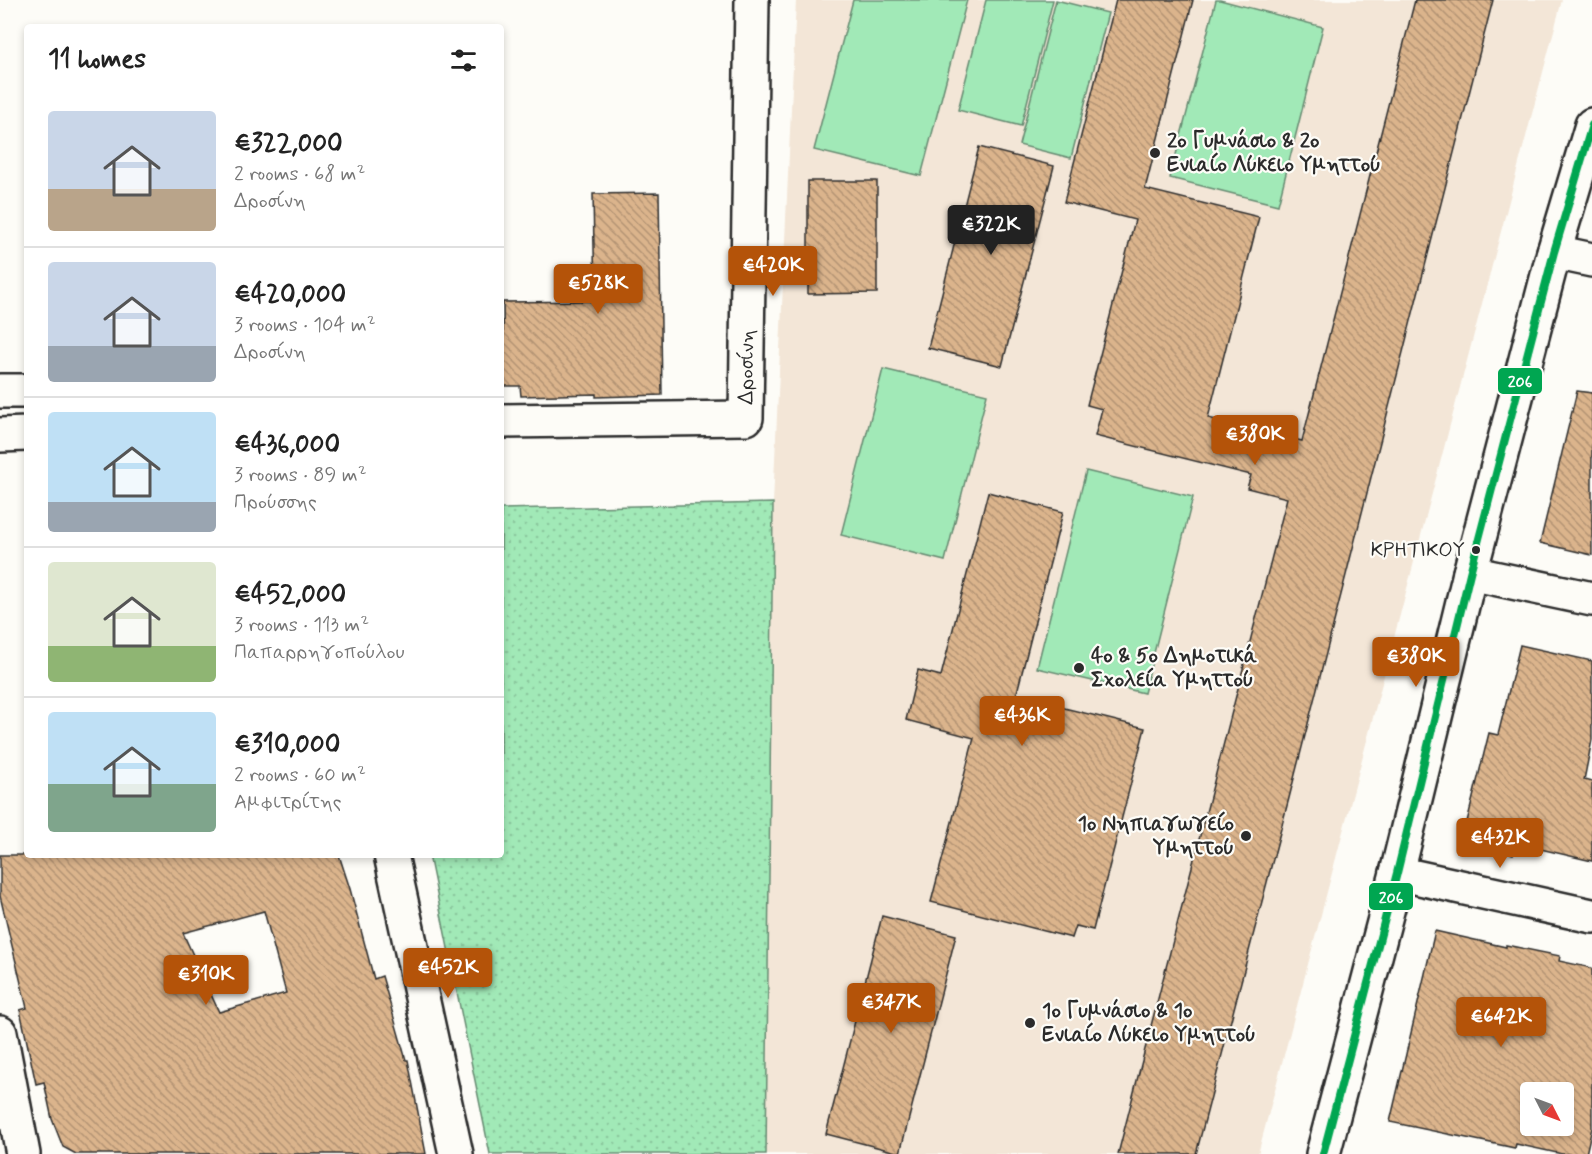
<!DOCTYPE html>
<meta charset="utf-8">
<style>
:root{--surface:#fff;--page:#f6f6f6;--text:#222;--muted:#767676;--line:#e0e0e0;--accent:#b45309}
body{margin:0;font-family:Mynerve,sans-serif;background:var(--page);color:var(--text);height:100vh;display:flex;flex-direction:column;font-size:22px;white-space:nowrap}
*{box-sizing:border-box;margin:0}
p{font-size:20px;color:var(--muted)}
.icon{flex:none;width:33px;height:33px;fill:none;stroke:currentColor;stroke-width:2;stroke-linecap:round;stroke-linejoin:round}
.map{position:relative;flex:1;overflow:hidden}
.sheet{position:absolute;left:24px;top:24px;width:480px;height:834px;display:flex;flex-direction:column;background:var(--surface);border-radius:6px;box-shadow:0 3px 9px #0003}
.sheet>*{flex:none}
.needle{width:39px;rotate:132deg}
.controls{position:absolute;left:1520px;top:1082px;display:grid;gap:12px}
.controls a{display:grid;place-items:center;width:54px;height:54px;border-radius:6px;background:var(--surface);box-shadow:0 3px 9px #0003;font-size:30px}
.price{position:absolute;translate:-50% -51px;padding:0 14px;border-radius:6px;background:var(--accent);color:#fff;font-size:20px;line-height:39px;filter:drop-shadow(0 2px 3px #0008)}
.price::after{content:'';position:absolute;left:50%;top:36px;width:18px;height:14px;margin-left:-9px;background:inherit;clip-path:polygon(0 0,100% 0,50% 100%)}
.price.selected{background:#222;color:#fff}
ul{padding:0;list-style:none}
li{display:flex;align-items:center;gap:18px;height:150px;padding:0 24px}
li+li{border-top:2px solid var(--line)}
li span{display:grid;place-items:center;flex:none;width:168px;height:120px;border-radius:6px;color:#555}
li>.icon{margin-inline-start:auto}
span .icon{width:72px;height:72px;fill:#fffc;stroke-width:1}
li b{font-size:26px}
h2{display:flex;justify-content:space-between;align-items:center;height:72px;padding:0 24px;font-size:26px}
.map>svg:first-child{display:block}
.built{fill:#f3e6d7}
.green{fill:#a1e9b7;stroke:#668a71;stroke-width:1.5}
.park{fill:url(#park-dots);stroke:#668a71;stroke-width:1.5}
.building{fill:url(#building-back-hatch);stroke:#2b2b2b;stroke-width:1.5;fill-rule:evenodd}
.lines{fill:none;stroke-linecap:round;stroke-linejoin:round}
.street-casing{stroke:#2b2b2b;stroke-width:38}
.secondary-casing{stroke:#2b2b2b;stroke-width:38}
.street{stroke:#fdfcf7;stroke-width:33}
.secondary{stroke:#fdfcf7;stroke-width:33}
.bus-1-casing{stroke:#fdfcf7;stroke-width:12}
.bus-1{stroke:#00a651;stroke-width:8}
.poi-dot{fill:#2b2b2b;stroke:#fdfcf7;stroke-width:2}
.labels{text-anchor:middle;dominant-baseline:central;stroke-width:4.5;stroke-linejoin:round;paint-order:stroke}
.bus-label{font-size:20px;fill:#2b2b2b;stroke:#fdfcf7;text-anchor:end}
.poi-label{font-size:21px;font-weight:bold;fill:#2b2b2b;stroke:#fdfcf7;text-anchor:start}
.street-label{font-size:21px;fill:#2b2b2b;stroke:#fdfcf7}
.line-badge{stroke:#fdfcf7;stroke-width:2}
.badge-label{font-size:16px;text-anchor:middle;font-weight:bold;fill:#fff}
</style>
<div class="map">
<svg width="1592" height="1154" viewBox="0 0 1592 1154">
<defs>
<pattern id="park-dots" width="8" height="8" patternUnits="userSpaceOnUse" patternTransform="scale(1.5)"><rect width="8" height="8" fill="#a1e9b7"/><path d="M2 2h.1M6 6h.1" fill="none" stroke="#8bc89e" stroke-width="1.8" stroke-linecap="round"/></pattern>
<pattern id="building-back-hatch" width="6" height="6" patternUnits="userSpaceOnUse" patternTransform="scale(1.5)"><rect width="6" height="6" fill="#dbb48c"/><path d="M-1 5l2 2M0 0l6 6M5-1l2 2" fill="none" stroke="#b29373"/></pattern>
</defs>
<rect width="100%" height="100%" fill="#fdfcf7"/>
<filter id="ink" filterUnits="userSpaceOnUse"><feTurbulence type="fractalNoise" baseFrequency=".0167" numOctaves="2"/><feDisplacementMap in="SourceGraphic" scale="12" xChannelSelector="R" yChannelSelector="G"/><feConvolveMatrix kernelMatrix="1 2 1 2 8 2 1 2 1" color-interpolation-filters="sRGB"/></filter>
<g filter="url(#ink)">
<polygon class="built" points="796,0 1562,0 1258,1154 766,1154 773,503"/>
<g class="green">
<polygon points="853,0 967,0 921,176 814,150"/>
<polygon points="986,0 1053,0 1021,126 958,110"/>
<polygon points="1056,0 1108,13 1071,158 1019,145"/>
<polygon points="1216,0 1220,0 1323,27 1278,205 1170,178"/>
<polygon points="883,369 987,394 945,561 841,535"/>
<polygon points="1086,471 1193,497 1144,693 1037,668"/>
</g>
<polygon class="park" points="773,503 766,1154 490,1154 429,855 501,855 501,509"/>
<g class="building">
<polygon points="1116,0 1193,0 1145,189 1259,217 1208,418 1302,441 1415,0 1493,0 1289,798 1196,1154 1118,1154 1287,498 1247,488 1251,475 1095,436 1102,409 1087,405 1135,220 1064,202"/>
<polygon points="979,147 1054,166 1002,366 928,348"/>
<polygon points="808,181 877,181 877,293 808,294"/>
<polygon points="659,193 662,395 596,397 596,394 521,396 520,386 504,386 503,302 595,301 593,194"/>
<polygon points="1577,391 1592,393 1592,555 1540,543"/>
<polygon points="988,492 1063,512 1016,696 1145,728 1093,930 1076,926 1072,938 931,902 974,738 906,720 918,670 941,676"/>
<polygon points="1520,645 1592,661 1592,740 1584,780 1592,782 1592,861 1515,843 1513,854 1462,842 1489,733 1498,735"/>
<path d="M0,855H339L350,889L374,979L382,976L406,1060H408L426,1154H76L63,1147L52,1119L44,1082L36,1084L20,1010L27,1008L0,896ZM264,911L286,993L219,1012L183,933Z"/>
<polygon points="882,916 956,935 900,1153 826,1134"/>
<path d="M1435,931L1506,947V945L1560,956L1559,961L1592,968V1128L1586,1154H1562L1516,1144L1515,1148L1390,1122ZM1530,1092H1563V1125H1530Z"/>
</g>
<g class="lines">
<g class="street-casing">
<g id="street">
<polyline points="1554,252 1592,260"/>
<polyline points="0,391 27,391"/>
<polyline points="501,421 746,418 752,0"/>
<polyline points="0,435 27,434"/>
<polyline points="1470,573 1592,599"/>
<polyline points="391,855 456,1154"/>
<polyline points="1397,873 1592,916"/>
<polyline points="0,1033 23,1154"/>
</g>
</g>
<g class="secondary-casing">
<polyline id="secondary" points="1323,1154 1397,873 1470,573 1554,252 1592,125"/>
</g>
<use href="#street" class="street"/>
<use href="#secondary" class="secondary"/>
<g class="bus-1-casing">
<polyline id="bus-1" points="1323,1154 1397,873 1470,573 1554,252 1592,125"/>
</g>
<use href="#bus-1" class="bus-1"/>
</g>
</g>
<g class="poi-dot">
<circle cx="1155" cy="153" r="6"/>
<circle cx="1476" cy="550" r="5"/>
<circle cx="1079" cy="668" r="6"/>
<circle cx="1246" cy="836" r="6"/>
<circle cx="1030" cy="1023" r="6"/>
</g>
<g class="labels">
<g class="bus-label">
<text x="1465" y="550">ΚΡΗΤΙΚΟΥ</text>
</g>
<g class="poi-label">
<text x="1167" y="141">2ο Γυμνάσιο &amp; 2ο<tspan x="1167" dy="24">Ενιαίο Λύκειο Υμηττού</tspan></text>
<text x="1091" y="656">4ο &amp; 5ο Δημοτικά<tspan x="1091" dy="24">Σχολεία Υμηττού</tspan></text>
<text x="1234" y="824" text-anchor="end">1ο Νηπιαγωγείο<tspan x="1234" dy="24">Υμηττού</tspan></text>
<text x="1042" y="1011">1ο Γυμνάσιο &amp; 1ο<tspan x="1042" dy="24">Ενιαίο Λύκειο Υμηττού</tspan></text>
</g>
<g class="street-label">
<text transform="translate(747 367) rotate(-89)">Δροσίνη</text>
</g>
</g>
<g class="line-badge">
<rect x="1497" y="367" width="46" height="28" rx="6" fill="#00a651"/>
<rect x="1368" y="882" width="46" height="29" rx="6" fill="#00a651"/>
</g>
<g class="badge-label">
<text x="1520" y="387">206</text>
<text x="1391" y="903">206</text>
</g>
</svg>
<div class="controls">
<a><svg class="needle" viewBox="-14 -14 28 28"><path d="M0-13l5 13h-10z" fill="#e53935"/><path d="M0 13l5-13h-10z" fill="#767676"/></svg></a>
</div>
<b class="price selected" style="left:991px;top:256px">€322K</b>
<b class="price" style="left:773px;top:297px">€420K</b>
<b class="price" style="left:598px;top:315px">€528K</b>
<b class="price" style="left:1255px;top:466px">€380K</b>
<b class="price" style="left:1416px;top:688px">€380K</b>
<b class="price" style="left:1022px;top:747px">€436K</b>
<b class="price" style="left:1500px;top:869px">€432K</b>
<b class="price" style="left:448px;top:999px">€452K</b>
<b class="price" style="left:206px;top:1006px">€310K</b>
<b class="price" style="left:891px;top:1034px">€347K</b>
<b class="price" style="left:1501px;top:1048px">€642K</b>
<section class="sheet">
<h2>11 homes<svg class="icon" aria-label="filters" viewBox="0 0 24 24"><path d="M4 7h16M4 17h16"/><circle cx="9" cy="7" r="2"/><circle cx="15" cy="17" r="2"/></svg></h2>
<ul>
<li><span style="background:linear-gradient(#c9d6e8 65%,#b9a48a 0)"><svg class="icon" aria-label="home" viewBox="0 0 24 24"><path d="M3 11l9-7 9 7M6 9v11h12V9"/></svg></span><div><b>€322,000</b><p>2 rooms · 68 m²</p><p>Δροσίνη</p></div></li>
<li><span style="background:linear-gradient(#c9d6e8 70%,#9aa5b1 0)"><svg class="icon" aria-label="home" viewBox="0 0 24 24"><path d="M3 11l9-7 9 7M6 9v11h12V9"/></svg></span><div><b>€420,000</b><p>3 rooms · 104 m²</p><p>Δροσίνη</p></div></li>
<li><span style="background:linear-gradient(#bfe0f5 75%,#9aa5b1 0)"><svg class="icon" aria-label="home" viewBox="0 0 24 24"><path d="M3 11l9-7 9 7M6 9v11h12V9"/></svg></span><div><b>€436,000</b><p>3 rooms · 89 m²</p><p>Προύσσης</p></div></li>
<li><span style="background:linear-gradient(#dfe7d0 70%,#8fb573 0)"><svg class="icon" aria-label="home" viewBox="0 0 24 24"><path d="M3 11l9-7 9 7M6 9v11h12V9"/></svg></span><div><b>€452,000</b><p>3 rooms · 113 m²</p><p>Παπαρρηγοπούλου</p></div></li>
<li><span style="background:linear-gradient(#bfe0f5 60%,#7fa58c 0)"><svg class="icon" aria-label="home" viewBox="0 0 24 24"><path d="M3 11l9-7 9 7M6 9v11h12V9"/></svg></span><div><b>€310,000</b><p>2 rooms · 60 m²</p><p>Αμφιτρίτης</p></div></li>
</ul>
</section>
</div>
